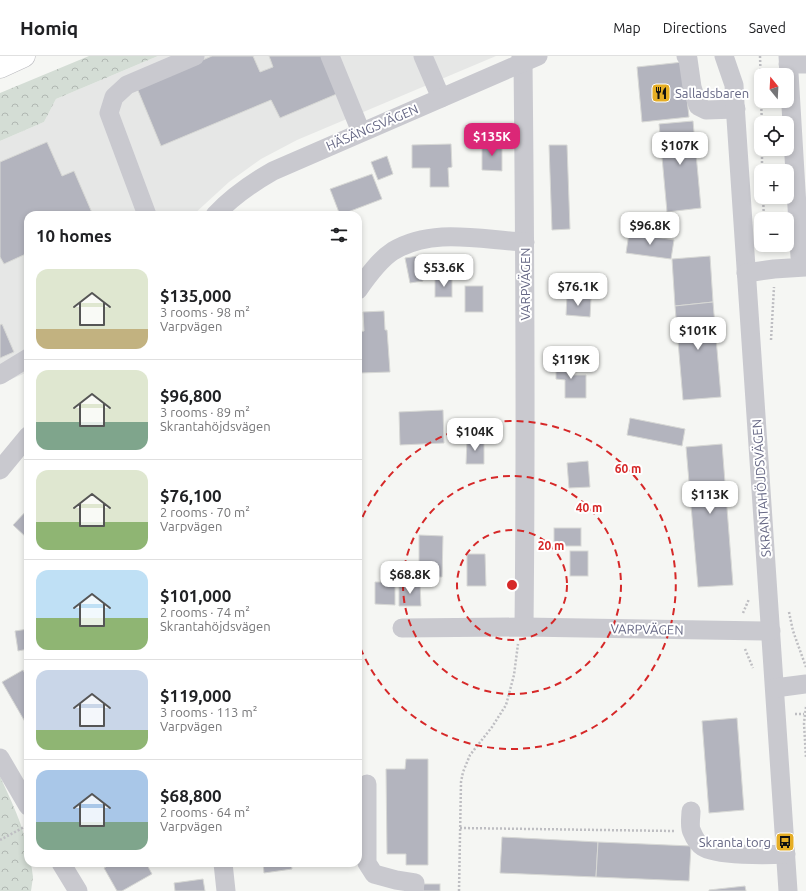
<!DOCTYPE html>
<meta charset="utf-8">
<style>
:root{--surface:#fff;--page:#f6f6f6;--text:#202124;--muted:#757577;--line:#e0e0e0;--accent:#db2777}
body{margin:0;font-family:Ubuntu,sans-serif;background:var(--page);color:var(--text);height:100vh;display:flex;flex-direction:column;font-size:15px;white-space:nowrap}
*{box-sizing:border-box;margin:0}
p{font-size:13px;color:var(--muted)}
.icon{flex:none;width:22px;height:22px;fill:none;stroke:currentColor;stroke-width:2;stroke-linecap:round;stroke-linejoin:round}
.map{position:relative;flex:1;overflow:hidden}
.side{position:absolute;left:24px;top:155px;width:338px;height:656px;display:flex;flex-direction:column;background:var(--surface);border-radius:12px;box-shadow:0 2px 6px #0003}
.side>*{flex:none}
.needle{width:26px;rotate:342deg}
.buttons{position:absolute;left:754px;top:12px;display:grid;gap:8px}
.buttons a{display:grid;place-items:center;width:40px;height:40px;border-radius:8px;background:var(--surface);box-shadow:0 2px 6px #0003;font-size:20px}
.price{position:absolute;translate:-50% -34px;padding:0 9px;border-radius:8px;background:#fff;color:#222;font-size:13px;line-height:26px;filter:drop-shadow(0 1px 2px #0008)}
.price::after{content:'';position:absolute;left:50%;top:24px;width:12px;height:9px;margin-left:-6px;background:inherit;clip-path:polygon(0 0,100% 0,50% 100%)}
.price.current{background:var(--accent);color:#fff}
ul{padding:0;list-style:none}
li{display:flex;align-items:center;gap:12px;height:100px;padding:0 12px}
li+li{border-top:1px solid var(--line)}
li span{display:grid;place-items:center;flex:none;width:112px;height:80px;border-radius:12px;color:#555}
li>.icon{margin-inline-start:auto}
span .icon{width:48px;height:48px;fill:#fffc;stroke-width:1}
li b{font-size:17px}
h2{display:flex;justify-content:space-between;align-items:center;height:48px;padding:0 12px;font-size:17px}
header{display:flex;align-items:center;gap:24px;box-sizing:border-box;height:56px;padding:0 20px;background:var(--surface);border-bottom:1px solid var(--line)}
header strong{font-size:19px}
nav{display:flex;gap:22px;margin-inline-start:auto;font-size:14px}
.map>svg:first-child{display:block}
.built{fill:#e6e7e6}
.forest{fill:url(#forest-crowns)}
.building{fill:#b3b4be;stroke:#d7d8d5}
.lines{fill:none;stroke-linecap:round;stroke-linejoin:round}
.highway-casing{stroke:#b9b9be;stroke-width:23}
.path{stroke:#bebec2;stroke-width:2.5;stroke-dasharray:2 2;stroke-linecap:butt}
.minor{stroke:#c9c9cf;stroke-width:19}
.highway{stroke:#fff;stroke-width:22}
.ring{fill:none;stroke:#d62828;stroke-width:2;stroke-dasharray:7 5}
.labels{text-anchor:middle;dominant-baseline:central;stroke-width:4;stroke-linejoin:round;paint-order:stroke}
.poi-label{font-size:13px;fill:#656784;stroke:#fff;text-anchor:start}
.street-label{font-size:13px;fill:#656784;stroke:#fff}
.centre{fill:#d62828;stroke:#fff;stroke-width:2}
.ring-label{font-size:12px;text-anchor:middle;font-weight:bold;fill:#d62828;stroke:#fff;stroke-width:4;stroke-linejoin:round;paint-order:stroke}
</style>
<header>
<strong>Homiq</strong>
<nav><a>Map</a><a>Directions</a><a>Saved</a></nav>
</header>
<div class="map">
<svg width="806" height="835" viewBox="0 0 806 835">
<defs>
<pattern id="forest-crowns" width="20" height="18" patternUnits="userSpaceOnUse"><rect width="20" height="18" fill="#d4ddd5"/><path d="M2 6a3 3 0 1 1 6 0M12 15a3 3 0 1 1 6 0" fill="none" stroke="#b0b7b2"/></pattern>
</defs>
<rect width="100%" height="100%" fill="#f5f6f3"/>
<polygon class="built" points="158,0 496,0 297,84 261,103 229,126 193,159 28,159 28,316 0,328 0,85 44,66 56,43"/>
<g class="forest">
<polygon points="89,0 158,0 56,43 44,66 0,85 0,37"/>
<path d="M0,720C12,748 28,776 28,807H31L33,821L31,835H0Z"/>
</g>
<g class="building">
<polygon points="212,0 253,0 260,16 273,11 269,0 323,0 339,37 280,62 271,44 161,90 137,32"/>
<polygon points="683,6 689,61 642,66 637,11"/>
<polygon points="693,65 701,152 667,156 659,68"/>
<polygon points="47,86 62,120 74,115 93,159 28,159 28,197 4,208 0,201 0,106"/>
<polygon points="482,87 502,87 502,115 482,114"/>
<polygon points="451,88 452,111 448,112 449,131 430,131 430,112 412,112 412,89"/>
<polygon points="549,89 567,89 570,173 552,174"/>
<polygon points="387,100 393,118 378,124 371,106"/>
<polygon points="372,118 382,143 340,159 330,133"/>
<polygon points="629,177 674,184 671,203 626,197"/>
<polygon points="418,200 423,225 410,227 405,202"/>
<polygon points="710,200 713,246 675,250 672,203"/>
<rect x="435" y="223" width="17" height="18"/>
<rect x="465" y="230" width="18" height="26"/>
<polygon points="567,240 591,243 590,261 566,259"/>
<polygon points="713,246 721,341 683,344 675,250"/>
<polygon points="384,255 385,274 387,274 390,316 360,317 358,276 364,275 363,256"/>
<polygon points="2,268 14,296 0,302 0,269"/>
<polygon points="556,305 573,305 572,319 586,319 586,342 565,342 565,324 556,323"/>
<polygon points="443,354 444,387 400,389 399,356"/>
<polygon points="630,362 685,373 682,390 627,379"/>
<polygon points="467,384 484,385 484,408 466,408"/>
<polygon points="722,388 733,529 698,531 686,391"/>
<polygon points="588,405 590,431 569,432 567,407"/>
<polygon points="28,453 28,483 13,469"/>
<rect x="554" y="472" width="27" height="18"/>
<polygon points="419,479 443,480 442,521 419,521"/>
<rect x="570" y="495" width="18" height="25"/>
<polygon points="467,498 485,498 486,530 467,530"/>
<polygon points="375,526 395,526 395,549 375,548"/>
<polygon points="399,527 420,527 421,550 399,550"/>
<polygon points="28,573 28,593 18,595 15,575"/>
<polygon points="23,614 28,623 28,671 2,626"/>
<polygon points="737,662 744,754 709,757 702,665"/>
<polygon points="406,703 428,703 428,809 406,809 406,798 387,798 386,713 405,713"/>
<polygon points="502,781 598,786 596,821 500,817"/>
<polygon points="598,786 691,790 689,825 596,821"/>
<polygon points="112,807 146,807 152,818 122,835 117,835 104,812"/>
<polygon points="263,807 291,807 292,813 264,817"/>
<polygon points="203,823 205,835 175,835 174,827"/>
<rect x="423" y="828" width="17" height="7"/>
<polygon points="745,830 746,835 709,835 709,834"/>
</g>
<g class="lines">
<g class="highway-casing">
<polyline id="highway" points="0,11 24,0"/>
</g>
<g class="path">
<polyline points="760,0 761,32"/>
<polyline points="761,45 762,67"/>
<polyline points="762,93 762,115"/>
<polyline points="763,141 764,163"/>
<polyline points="771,284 774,231"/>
<polyline points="789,556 793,575 806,611"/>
<polyline points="743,557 749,543"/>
<polyline points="745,593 753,612"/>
<polyline points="806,651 804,667 806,702"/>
<polyline points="795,658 804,658"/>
<polyline points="460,772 674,775"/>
<polyline points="0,784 28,769"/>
<polyline points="459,835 461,726 463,716 470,699 492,671 506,649 514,619 518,588"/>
</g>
<g class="minor">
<polyline points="330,0 361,76"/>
<polyline points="423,0 441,42"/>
<path d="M521,0L523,6C525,194 526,383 524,571"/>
<polyline points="686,0 688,3 692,31 698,50 706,54 736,53"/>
<polyline points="724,0 734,29 735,48 788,835"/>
<polyline points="788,0 800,201 806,206"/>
<polyline points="788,8 806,8"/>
<polyline points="147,159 109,57 114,41 127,29 195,0"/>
<path d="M215,159C232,141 252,127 273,115L538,0"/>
<polyline points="746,217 774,213 806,211"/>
<path d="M358,234C367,221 379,204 393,195C433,171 481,184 525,186"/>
<polyline points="0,319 28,302"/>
<polyline points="0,414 28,380"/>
<polyline points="402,572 524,571 771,575"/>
<polyline points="775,632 806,628"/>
<polyline points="0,702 28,750"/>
<polyline points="367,728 367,807 374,818 396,824 415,827 414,835"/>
<path d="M691,755C691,761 689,771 692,776C694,781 698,788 703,791C715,800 769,799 786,798"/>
<polyline points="61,807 78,835"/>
<polyline points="223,807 226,835"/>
</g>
<use href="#highway" class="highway"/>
</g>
<g class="ring">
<circle cx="512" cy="529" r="55"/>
<circle cx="512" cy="529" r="109"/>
<path d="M358 472A164 164 0 1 1 358 586"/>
</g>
<defs>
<g id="restaurant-square" transform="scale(1)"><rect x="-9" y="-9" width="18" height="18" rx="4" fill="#e5ad24" stroke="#fff"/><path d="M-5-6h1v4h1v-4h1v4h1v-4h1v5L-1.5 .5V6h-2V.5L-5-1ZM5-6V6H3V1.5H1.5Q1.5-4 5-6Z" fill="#111"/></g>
<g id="bus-square" transform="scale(1)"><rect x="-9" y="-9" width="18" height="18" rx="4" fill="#e5ad24" stroke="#fff"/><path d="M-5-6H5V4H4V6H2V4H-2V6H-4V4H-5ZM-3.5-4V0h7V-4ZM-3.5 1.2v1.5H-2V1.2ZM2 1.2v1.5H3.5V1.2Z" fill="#111"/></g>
</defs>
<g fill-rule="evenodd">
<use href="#restaurant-square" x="661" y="37"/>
<use href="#bus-square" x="785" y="786"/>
</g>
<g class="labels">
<g class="poi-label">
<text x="675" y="37">Salladsbaren</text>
<text x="771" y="786" text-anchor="end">Skranta torg</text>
</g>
<g class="street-label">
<text transform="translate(372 71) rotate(-23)">HÄSÄNGSVÄGEN</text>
<text transform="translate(525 228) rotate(-90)">VARPVÄGEN</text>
<text transform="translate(761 432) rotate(-94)">SKRANTAHÖJDSVÄGEN</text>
<text transform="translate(647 573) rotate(1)">VARPVÄGEN</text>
</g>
</g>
<circle cx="512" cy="529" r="6" class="centre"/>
<g class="ring-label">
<text x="628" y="417">60 m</text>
<text x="589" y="456">40 m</text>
<text x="551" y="494">20 m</text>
</g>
</svg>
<div class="buttons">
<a><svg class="needle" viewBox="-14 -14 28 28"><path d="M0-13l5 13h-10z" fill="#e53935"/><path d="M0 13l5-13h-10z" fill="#757577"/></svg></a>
<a><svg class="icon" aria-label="locate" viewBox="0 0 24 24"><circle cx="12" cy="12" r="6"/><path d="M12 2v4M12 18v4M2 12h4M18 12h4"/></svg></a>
<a>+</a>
<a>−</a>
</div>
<b class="price current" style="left:492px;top:101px">$135K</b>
<b class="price" style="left:680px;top:110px">$107K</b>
<b class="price" style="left:650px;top:190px">$96.8K</b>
<b class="price" style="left:444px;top:232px">$53.6K</b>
<b class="price" style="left:578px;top:251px">$76.1K</b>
<b class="price" style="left:698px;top:295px">$101K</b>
<b class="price" style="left:571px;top:324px">$119K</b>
<b class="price" style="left:475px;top:396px">$104K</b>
<b class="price" style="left:710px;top:459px">$113K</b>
<b class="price" style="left:410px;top:539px">$68.8K</b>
<section class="side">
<h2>10 homes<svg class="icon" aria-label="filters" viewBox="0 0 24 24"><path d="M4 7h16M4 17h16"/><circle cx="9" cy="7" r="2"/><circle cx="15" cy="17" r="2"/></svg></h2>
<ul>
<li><span style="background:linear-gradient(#dfe7d0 75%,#c2b280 0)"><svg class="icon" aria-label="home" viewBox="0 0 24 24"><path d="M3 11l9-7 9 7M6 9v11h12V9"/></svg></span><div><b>$135,000</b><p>3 rooms · 98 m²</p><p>Varpvägen</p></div></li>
<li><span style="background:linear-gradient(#dfe7d0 65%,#7fa58c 0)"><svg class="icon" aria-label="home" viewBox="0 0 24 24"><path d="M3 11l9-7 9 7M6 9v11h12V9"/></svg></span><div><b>$96,800</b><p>3 rooms · 89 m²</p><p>Skrantahöjdsvägen</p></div></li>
<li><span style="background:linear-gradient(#dfe7d0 65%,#8fb573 0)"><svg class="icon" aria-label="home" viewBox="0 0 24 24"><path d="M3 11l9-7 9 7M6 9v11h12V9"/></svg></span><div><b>$76,100</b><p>2 rooms · 70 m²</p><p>Varpvägen</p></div></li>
<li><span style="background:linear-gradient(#bfe0f5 60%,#8fb573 0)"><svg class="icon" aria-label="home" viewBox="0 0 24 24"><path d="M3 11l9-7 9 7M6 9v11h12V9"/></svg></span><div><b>$101,000</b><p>2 rooms · 74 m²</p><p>Skrantahöjdsvägen</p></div></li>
<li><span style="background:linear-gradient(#c9d6e8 75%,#8fb573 0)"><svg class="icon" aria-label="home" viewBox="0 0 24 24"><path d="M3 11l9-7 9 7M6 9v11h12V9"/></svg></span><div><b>$119,000</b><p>3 rooms · 113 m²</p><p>Varpvägen</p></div></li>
<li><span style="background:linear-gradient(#a9c7e8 65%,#7fa58c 0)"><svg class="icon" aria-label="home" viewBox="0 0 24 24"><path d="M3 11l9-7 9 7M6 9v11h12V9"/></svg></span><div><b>$68,800</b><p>2 rooms · 64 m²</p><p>Varpvägen</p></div></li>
</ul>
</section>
</div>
